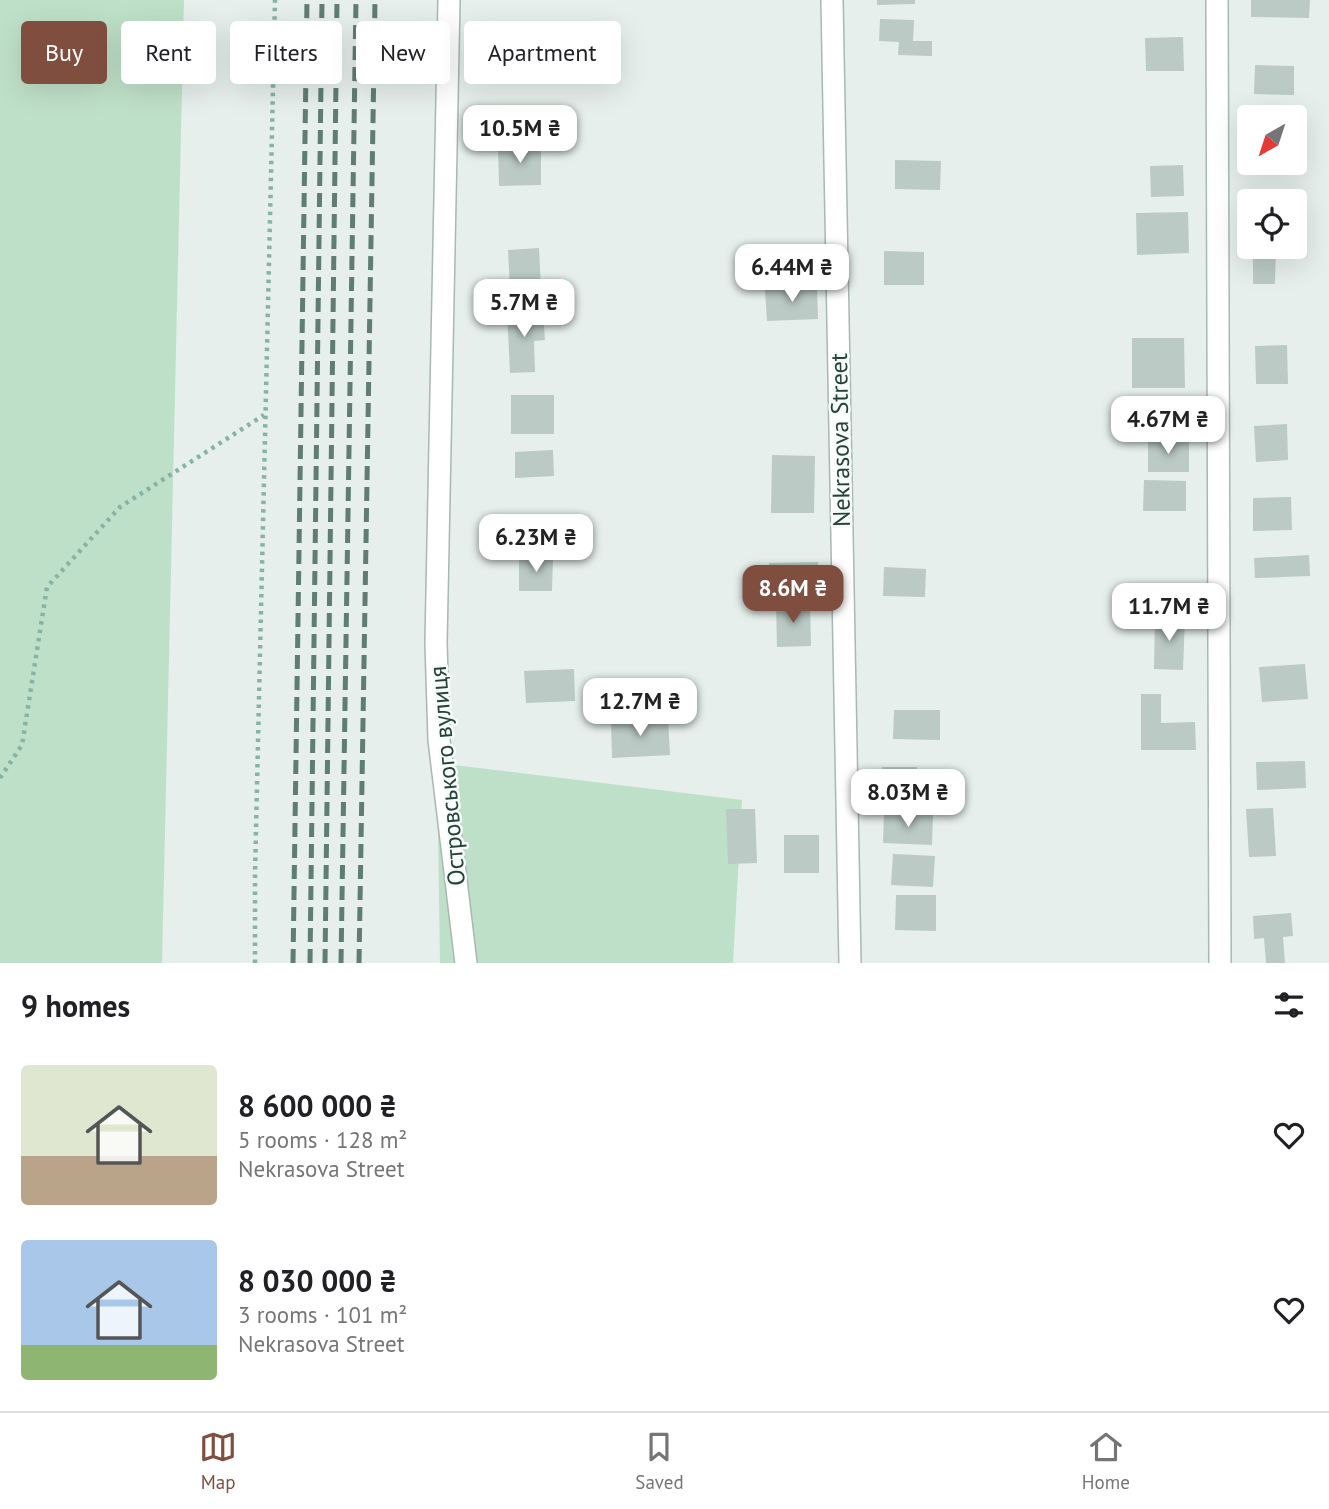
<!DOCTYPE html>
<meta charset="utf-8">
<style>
:root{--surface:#fff;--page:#f6f6f6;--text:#202124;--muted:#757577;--line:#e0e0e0;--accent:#7f4e3f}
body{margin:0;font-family:"PT Sans",sans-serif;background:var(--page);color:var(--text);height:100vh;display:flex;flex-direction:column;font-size:26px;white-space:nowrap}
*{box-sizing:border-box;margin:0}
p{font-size:23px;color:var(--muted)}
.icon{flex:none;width:38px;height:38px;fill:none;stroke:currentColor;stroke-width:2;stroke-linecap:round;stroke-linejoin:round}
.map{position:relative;height:963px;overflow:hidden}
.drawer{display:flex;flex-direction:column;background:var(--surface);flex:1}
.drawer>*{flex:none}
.banner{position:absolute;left:21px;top:21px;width:700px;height:63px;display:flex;gap:14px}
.needle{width:46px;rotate:219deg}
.tools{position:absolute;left:1237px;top:105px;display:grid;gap:14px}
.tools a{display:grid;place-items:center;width:70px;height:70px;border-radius:7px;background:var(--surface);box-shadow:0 7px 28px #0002;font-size:35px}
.price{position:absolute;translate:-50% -60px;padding:0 16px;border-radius:14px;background:#fff;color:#222;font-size:23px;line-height:46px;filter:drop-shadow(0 2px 4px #0008)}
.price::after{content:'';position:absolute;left:50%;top:42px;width:21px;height:16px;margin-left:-10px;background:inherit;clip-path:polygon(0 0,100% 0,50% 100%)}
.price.on{background:var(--accent);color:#fff}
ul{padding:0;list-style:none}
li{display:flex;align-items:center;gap:21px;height:175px;padding:0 21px}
li span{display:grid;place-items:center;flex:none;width:196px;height:140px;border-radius:7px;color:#555}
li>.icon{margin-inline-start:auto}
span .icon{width:84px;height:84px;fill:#fffc;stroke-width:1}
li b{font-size:30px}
h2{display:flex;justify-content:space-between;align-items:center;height:84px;padding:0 21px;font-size:30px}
.pill{padding:0 24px;border-radius:7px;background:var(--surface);box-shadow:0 7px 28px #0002;font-size:24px;line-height:63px}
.pill.on{background:var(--accent);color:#fff}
.tab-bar{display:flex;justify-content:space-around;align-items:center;height:98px;border-top:2px solid var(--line);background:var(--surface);font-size:19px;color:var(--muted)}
.tab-bar a{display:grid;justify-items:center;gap:4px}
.tab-bar .on{color:var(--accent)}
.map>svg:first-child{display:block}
.green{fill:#bfe0c8}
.building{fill:#bbcac4}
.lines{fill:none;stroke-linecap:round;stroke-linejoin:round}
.minor-casing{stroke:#a8b8b2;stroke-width:24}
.path{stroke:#86b3a5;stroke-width:4.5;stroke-dasharray:3.5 5;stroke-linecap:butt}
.minor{stroke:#fff;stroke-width:21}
.rail{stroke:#5f7d75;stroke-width:5;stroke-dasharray:14 7;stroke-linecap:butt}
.labels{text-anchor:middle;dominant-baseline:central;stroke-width:5;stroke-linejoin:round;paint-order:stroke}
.street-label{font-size:24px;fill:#24423a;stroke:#f7fbf9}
</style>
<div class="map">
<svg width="1329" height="963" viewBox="0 0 1329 963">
<rect width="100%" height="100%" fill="#e6efeb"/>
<g class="green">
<polygon points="0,0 184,0 162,963 0,963"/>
<polygon points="437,763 742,800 733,963 440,963"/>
</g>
<g class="building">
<polygon points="877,0 915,0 915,4 877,5"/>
<polygon points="1251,0 1310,0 1309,18 1251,17"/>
<polygon points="880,19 914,20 913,41 932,41 932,56 898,55 899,42 879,41"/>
<polygon points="1183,37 1184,71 1146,71 1145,38"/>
<polygon points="1255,65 1294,66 1294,95 1254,94"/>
<rect x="1256" y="105" width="30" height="12"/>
<polygon points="541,145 541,185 499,186 498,146"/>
<polygon points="895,160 941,161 940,190 895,189"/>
<polygon points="1183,165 1184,196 1151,197 1150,166"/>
<polygon points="1188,212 1189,253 1137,255 1136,213"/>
<polygon points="1253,247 1276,247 1275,284 1253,284"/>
<polygon points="539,248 541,289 510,290 508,250"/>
<polygon points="884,251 924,252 924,285 884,285"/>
<polygon points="817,288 818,319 767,321 765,290"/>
<polygon points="543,310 545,340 534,341 535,372 510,373 507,312"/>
<polygon points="1132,338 1184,338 1185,388 1132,388"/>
<polygon points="1287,345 1288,384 1256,384 1255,346"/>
<rect x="511" y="395" width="43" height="39"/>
<polygon points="1287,424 1288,460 1256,462 1254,426"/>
<rect x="1148" y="439" width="41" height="33"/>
<polygon points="553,450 554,476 515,478 515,452"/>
<polygon points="772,455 815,456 814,513 771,513"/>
<polygon points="1144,480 1186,481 1186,511 1143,511"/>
<polygon points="1291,497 1292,530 1253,531 1253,498"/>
<polygon points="1309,555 1310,576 1255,578 1254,558"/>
<polygon points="519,557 553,558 552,591 519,591"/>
<polygon points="818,562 819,593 770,594 769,563"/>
<polygon points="884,567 926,569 925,597 883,596"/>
<polygon points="810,604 811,646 777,647 776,605"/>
<polygon points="1155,616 1185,617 1183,670 1154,669"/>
<polygon points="1305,664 1308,699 1262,702 1259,667"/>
<polygon points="574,669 575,701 526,703 524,671"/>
<polygon points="1141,694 1161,694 1161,723 1195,722 1196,750 1141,750"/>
<polygon points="894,710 940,710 940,740 893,739"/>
<polygon points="668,718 670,755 612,758 611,721"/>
<polygon points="1305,761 1306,788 1257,790 1256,762"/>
<rect x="882" y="767" width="35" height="32"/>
<polygon points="1273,808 1276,856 1249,857 1246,809"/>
<polygon points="726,809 755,809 757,863 728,864"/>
<polygon points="884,813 933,814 932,845 883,843"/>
<rect x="784" y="835" width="35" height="38"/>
<polygon points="893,854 935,856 933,887 891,885"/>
<polygon points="896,895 936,895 936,931 895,930"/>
<polygon points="1291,913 1293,936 1283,937 1285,963 1266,963 1264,938 1254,939 1253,916"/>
</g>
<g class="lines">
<g class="minor-casing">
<g id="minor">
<polyline points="449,0 436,643 439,740 466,963"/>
<polyline points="832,0 850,963"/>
<polyline points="1217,0 1220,963"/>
</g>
</g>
<g class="path">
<polyline points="0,778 22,745 47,587 120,507 264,415"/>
<polyline points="255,963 255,873 275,0"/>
</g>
<use href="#minor" class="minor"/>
<g class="rail">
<polyline points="293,963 307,0"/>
<polyline points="310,963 322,0"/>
<polyline points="325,963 337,0"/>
<polyline points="341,963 356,0"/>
<polyline points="359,963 375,0"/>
</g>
</g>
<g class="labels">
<g class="street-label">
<text transform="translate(840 440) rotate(-91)">Nekrasova Street</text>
<text transform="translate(447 776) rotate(-95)">Островського вулиця</text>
</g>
</g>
</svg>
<div class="tools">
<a><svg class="needle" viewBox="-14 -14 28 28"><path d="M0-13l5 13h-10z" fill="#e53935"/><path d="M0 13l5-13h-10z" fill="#757577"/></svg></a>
<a><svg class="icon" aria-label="locate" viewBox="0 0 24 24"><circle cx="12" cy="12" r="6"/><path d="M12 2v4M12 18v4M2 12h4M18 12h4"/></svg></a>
</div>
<b class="price" style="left:520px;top:165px">10.5M ₴</b>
<b class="price" style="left:792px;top:304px">6.44M ₴</b>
<b class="price" style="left:524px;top:339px">5.7M ₴</b>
<b class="price" style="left:1168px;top:456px">4.67M ₴</b>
<b class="price" style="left:536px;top:574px">6.23M ₴</b>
<b class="price on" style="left:793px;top:625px">8.6M ₴</b>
<b class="price" style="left:1169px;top:643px">11.7M ₴</b>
<b class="price" style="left:640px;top:738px">12.7M ₴</b>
<b class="price" style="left:908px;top:829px">8.03M ₴</b>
<div class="banner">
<a class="pill on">Buy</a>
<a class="pill">Rent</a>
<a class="pill">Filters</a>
<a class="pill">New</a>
<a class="pill">Apartment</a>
</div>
</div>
<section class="drawer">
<h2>9 homes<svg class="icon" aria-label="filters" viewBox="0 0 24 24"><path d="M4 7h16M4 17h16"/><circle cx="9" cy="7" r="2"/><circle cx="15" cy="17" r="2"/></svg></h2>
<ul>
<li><span style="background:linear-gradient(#dfe7d0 65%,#b9a48a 0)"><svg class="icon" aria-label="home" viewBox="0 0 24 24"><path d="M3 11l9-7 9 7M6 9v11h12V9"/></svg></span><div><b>8 600 000 ₴</b><p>5 rooms · 128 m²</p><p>Nekrasova Street</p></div><svg class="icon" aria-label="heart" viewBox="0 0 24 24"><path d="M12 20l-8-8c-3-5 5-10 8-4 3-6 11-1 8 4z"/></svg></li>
<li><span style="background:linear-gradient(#a9c7e8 75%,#8fb573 0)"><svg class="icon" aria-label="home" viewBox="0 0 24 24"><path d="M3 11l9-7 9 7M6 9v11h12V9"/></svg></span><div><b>8 030 000 ₴</b><p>3 rooms · 101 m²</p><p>Nekrasova Street</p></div><svg class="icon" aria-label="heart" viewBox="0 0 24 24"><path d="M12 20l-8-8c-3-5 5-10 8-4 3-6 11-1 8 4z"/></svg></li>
</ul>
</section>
<nav class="tab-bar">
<a class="on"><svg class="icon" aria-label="map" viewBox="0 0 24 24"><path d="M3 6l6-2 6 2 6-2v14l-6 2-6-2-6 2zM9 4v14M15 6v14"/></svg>Map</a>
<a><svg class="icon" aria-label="saved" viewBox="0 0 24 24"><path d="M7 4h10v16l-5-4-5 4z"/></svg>Saved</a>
<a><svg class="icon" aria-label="home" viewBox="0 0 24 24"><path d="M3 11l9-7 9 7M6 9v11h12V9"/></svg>Home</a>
</nav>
